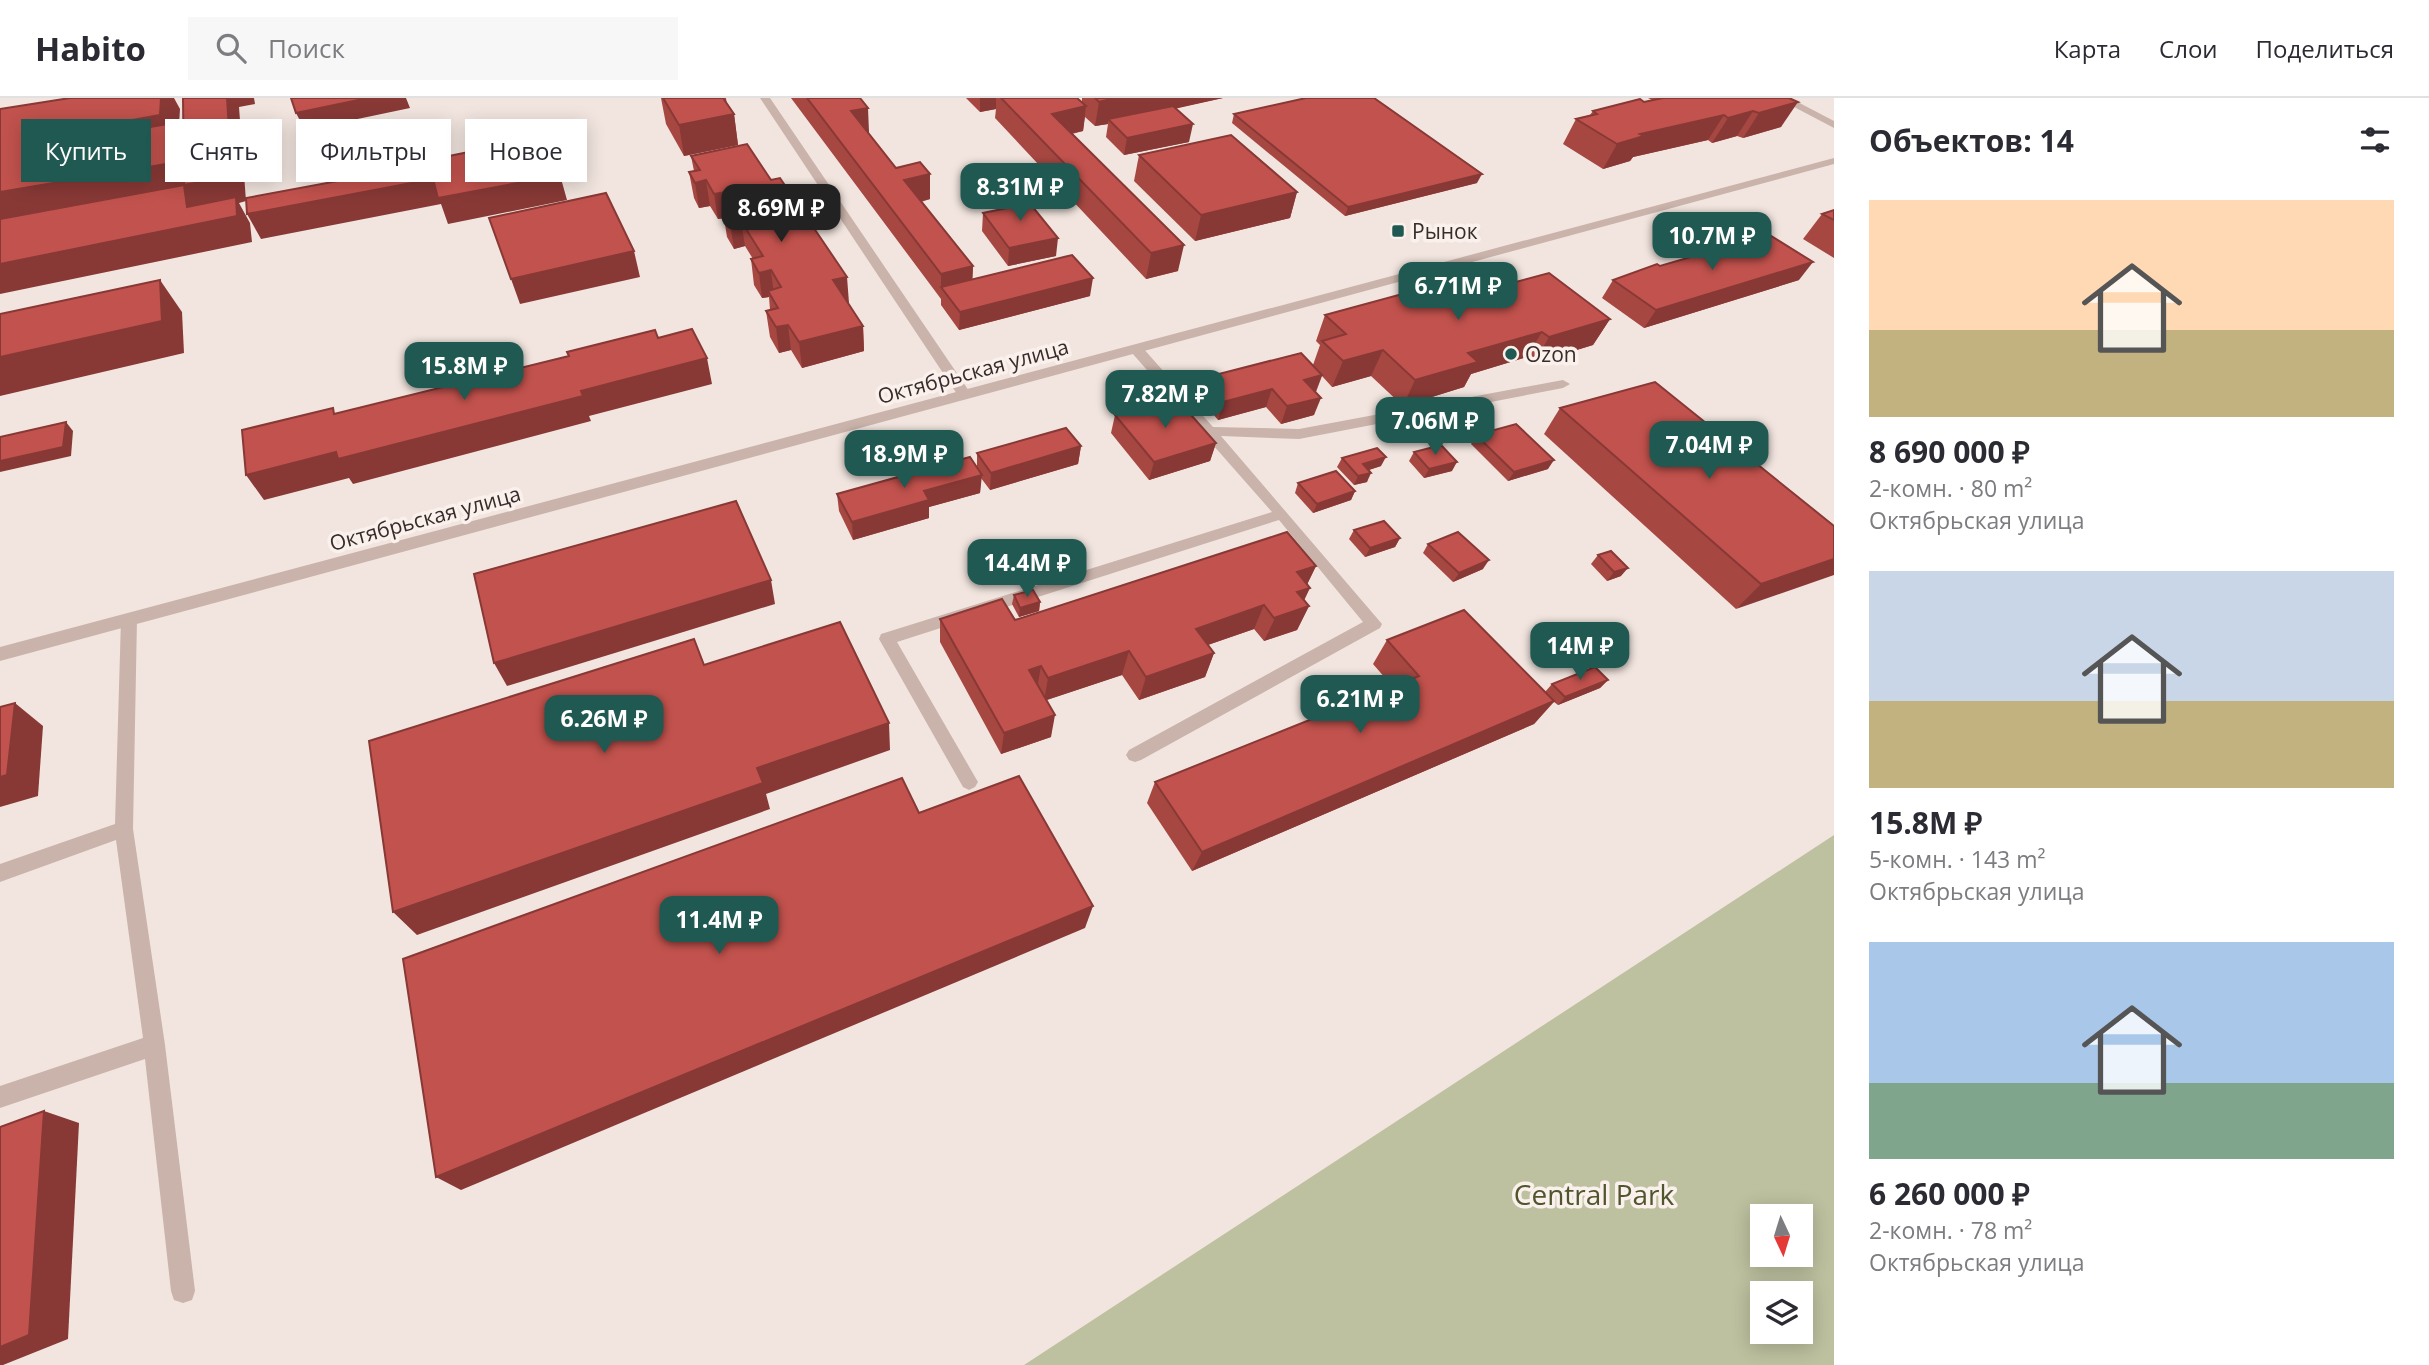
<!DOCTYPE html>
<html lang="ru">
<meta charset="utf-8">
<style>
:root{--surface:#fff;--page:#f7f7f7;--text:#2b2b33;--muted:#7c7c81;--line:#e1e1e2;--accent:#205951}
body{margin:0;font-family:"Open Sans",sans-serif;background:var(--page);color:var(--text);height:100vh;display:flex;flex-direction:column;font-size:26px;white-space:nowrap}
*{box-sizing:border-box;margin:0}
p{font-size:23px;color:var(--muted)}
.icon{flex:none;width:38px;height:38px;fill:none;stroke:currentColor;stroke-width:2;stroke-linecap:round;stroke-linejoin:round}
.map{position:relative;flex:1;overflow:hidden}
.side{display:flex;flex-direction:column;background:var(--surface);width:595px}
.side>*{flex:none}
.banner{position:absolute;left:21px;top:21px;width:665px;height:63px;display:flex;gap:14px}
.needle{width:46px;rotate:176deg}
.fabs{position:absolute;left:1750px;top:1106px;display:grid;gap:14px}
.fabs a{display:grid;place-items:center;width:63px;height:63px;border-radius:0px;background:var(--surface);box-shadow:0 4px 18px #0003;font-size:35px}
.price{position:absolute;translate:-50% -60px;padding:0 16px;border-radius:14px;background:var(--accent);color:#fff;font-size:23px;line-height:46px;filter:drop-shadow(0 2px 4px #0008)}
.price::after{content:'';position:absolute;left:50%;top:42px;width:21px;height:16px;margin-left:-10px;background:inherit;clip-path:polygon(0 0,100% 0,50% 100%)}
.price.active{background:#222;color:#fff}
ul{padding:0;list-style:none}
li{display:grid;align-content:center;gap:14px;height:371px;padding:0 35px}
li span{display:grid;place-items:center;height:217px;border-radius:0px;color:#555}
li>.icon{margin-inline-start:auto}
span .icon{width:126px;height:126px;fill:#fffc;stroke-width:1}
li b{font-size:30px}
h2{display:flex;justify-content:space-between;align-items:center;height:84px;padding:0 35px;font-size:30px}
.tag{padding:0 24px;border-radius:0px;background:var(--surface);box-shadow:0 4px 18px #0003;font-size:24px;line-height:63px}
.tag.active{background:var(--accent);color:#fff}
header{display:flex;align-items:center;gap:42px;box-sizing:border-box;height:98px;padding:0 35px;background:var(--surface);border-bottom:2px solid var(--line)}
header strong{font-size:33px}
nav{display:flex;gap:38px;margin-inline-start:auto;font-size:24px}
.search{width:490px;height:63px;background:var(--page);display:flex;align-items:center;gap:18px;box-sizing:border-box;padding:0 24px;border-radius:0px;color:var(--muted);font-size:26px}
main{display:flex;flex:1;min-height:0}
.map>svg:first-child{display:block}
.green{fill:#bdc19f;fill-rule:evenodd}
.lines{fill:none;stroke-linecap:round;stroke-linejoin:round}
.service{fill:#cab3ab;fill-rule:evenodd}
.minor{fill:#cab3ab;fill-rule:evenodd}
.tertiary{fill:#cab3ab;fill-rule:evenodd}
.wall{fill:#a74742}
.shaded-wall{fill:#883936}
.building{fill:#c2524d;stroke:#883936;stroke-width:2}
.poi-dot{fill:#205951;stroke:#faf0ec;stroke-width:2.5}
.labels{text-anchor:middle;dominant-baseline:central;stroke-width:7;stroke-linejoin:round;paint-order:stroke}
.far-poi-label{font-size:21px;fill:#382c2a;stroke:#faf0ec;text-anchor:start}
.far-street-label{font-size:21px;fill:#382c2a;stroke:#faf0ec}
.near-park-label{font-size:28px;fill:#4f562e;stroke:#faf0ec}
</style>
<header>
<strong>Habito</strong>
<div class="search"><svg class="icon" aria-label="search" viewBox="0 0 24 24"><circle cx="10" cy="10" r="6"/><path d="M15 15l6 6"/></svg>Поиск</div>
<nav><a>Карта</a><a>Слои</a><a>Поделиться</a></nav>
</header>
<main>
<div class="map">
<svg width="1834" height="1267" viewBox="0 0 1834 1267">
<rect width="100%" height="100%" fill="#f2e5df"/>
<path class="green" d="M1834,737V1267H1024ZM1762,1118H1801V1157H1762ZM1762,1195H1801V1234H1762Z"/>
<g class="lines">
<g class="service">
<polygon points="1137,248 1142,249 1213,329 1299,331 1563,282 1570,286 1563,290 1299,341 1221,338 1382,526 1380,530 1141,662 1135,664 1129,662 1126,657 1129,652 1363,524 1279,422 897,544 978,684 975,689 969,692 963,689 879,541 881,536 1272,414 1132,255 1132,249"/>
<polygon points="129,515 137,521 133,731 165,947 195,1193 192,1202 183,1205 174,1202 171,1193 145,961 0,1010 0,988 143,940 116,742 0,784 0,766 115,726 121,521"/>
</g>
<g class="minor">
<polygon points="760,0 770,0 969,293 969,299 959,299"/>
<polygon points="1777,0 1790,0 1834,23 1834,30"/>
</g>
<polygon class="tertiary" points="1834,60 1834,66 0,563 0,549"/>
</g>
<g class="wall">
<polygon points="661,0 726,0 727,7 734,16 738,47 684,58 666,26"/>
<polygon points="791,0 860,0 869,34 868,35 896,70 930,101 921,104 973,168 972,182 1090,198 959,232 941,207 941,201"/>
<polygon points="966,0 1077,0 1082,4 1082,0 1223,0 1176,10 1189,44 1124,57 1106,39 1108,26 1095,28 1085,19 1083,33 1072,36 1178,173 1146,181 995,20 996,11 980,14"/>
<polygon points="1648,0 1789,0 1781,29 1743,40 1737,38 1712,45 1708,42 1633,59 1630,63 1603,71 1563,46 1576,21 1590,17 1593,13 1652,2"/>
<polygon points="1234,16 1477,85 1345,118 1232,25"/>
<polygon points="1139,57 1297,94 1290,120 1195,143 1134,83"/>
<polygon points="691,58 849,205 848,205 863,228 864,253 802,270 791,252 779,255 770,239 766,213 770,212 769,199 762,200 754,187 751,161 753,161 745,148 734,151 727,139 724,120 718,121 710,108 699,110 694,100 689,74 694,73"/>
<polygon points="1000,102 1056,158 1008,168 982,133 983,115 999,112"/>
<polygon points="1834,112 1834,160 1803,141 1822,116"/>
<polygon points="1723,148 1799,182 1644,230 1602,200 1613,182 1721,150"/>
<polygon points="1490,191 1610,221 1593,247 1534,265 1527,259 1471,276 1464,289 1403,308 1371,278 1332,289 1322,278 1316,294 1314,317 1281,326 1266,309 1218,322 1198,298 1203,280 1313,267 1320,247 1316,243 1325,217"/>
<polygon points="1560,310 1834,428 1736,511 1544,336"/>
<polygon points="1115,317 1216,345 1210,363 1149,382 1111,335"/>
<polygon points="1476,337 1548,371 1508,383 1471,346"/>
<polygon points="1081,348 1078,366 990,392 981,380 980,395 929,409 929,420 853,442 839,413 837,396 977,370 977,355"/>
<polygon points="1414,354 1452,373 1424,380 1409,363"/>
<polygon points="1342,360 1381,368 1369,372 1367,384 1354,387 1337,369"/>
<polygon points="1298,385 1355,393 1351,402 1313,415 1295,395"/>
<polygon points="1354,432 1400,440 1395,449 1365,459 1349,441"/>
<polygon points="1428,446 1483,471 1453,484 1423,455"/>
<polygon points="1598,457 1621,478 1607,483 1591,466"/>
<polygon points="1316,468 1307,486 1304,502 1309,508 1297,532 1264,543 1254,531 1208,547 1214,555 1205,579 1139,602 1122,577 1046,602 1051,639 1001,656 940,544 940,521 1015,522"/>
<polygon points="1014,497 1040,504 1039,513 1019,519 1012,506"/>
<polygon points="1387,542 1545,594 1552,586 1608,582 1600,590 1558,607 1554,604 1534,626 1192,773 1147,705 1155,684 1393,589 1373,566"/>
</g>
<g class="shaded-wall">
<polygon points="161,0 174,0 180,11 178,43 186,57 227,0 254,0 255,6 239,9 246,103 239,105 250,125 252,144 0,196 0,94 120,34 121,24"/>
<polygon points="368,0 406,0 410,10 305,32 296,15"/>
<polygon points="980,0 996,0 996,11 980,14"/>
<polygon points="1115,0 1223,0 1112,25 1108,21 1108,26 1095,28 1099,4"/>
<polygon points="1798,4 1781,29 1743,40 1759,15"/>
<polygon points="1086,8 1083,33 1049,40 1052,16"/>
<polygon points="868,10 869,34 852,38 851,13"/>
<polygon points="1753,13 1737,38 1712,45 1728,20"/>
<polygon points="734,16 738,47 684,58 679,27"/>
<polygon points="1724,17 1708,42 1633,59 1630,63 1603,71 1617,46 1640,36"/>
<polygon points="1193,26 1189,44 1124,57 1127,40"/>
<polygon points="930,76 930,101 904,107 904,82"/>
<polygon points="1482,76 1477,85 1345,118 1348,109"/>
<polygon points="560,77 567,102 448,126 441,106 261,141 247,116 433,81"/>
<polygon points="706,82 710,108 699,110 695,85"/>
<polygon points="725,94 729,119 723,113 724,120 718,121 714,96"/>
<polygon points="1297,94 1290,120 1195,143 1201,117"/>
<polygon points="741,123 745,148 734,151 730,125"/>
<polygon points="1058,140 1056,158 1008,168 1009,150"/>
<polygon points="1184,147 1178,173 1146,181 1151,155"/>
<polygon points="634,153 640,179 520,206 511,181"/>
<polygon points="1813,164 1799,182 1644,230 1656,212"/>
<polygon points="973,168 972,193 941,189 941,176"/>
<polygon points="771,172 774,198 768,193 769,199 762,200 759,175"/>
<polygon points="847,179 849,205 835,208 833,182"/>
<polygon points="1093,180 1090,198 959,232 960,214"/>
<polygon points="160,182 182,214 184,255 0,298 0,259"/>
<polygon points="1610,221 1593,247 1534,265 1549,239"/>
<polygon points="788,227 791,252 779,255 776,229"/>
<polygon points="863,228 864,253 802,270 799,244"/>
<polygon points="1542,234 1527,259 1471,276 1464,289 1403,308 1415,282 1468,255"/>
<polygon points="1383,252 1371,278 1332,289 1343,263"/>
<polygon points="707,260 712,286 589,318 591,323 353,386 349,380 264,402 246,377"/>
<polygon points="1322,277 1315,295 1304,282"/>
<polygon points="1272,291 1266,309 1218,322 1223,304"/>
<polygon points="1321,300 1314,317 1281,326 1287,308"/>
<polygon points="66,324 73,333 71,358 0,374 0,363"/>
<polygon points="1216,345 1210,363 1149,382 1154,364"/>
<polygon points="1081,348 1078,366 990,392 991,375"/>
<polygon points="1386,359 1381,368 1359,375 1363,366"/>
<polygon points="1554,362 1548,371 1508,383 1514,374"/>
<polygon points="1457,364 1452,373 1424,380 1429,371"/>
<polygon points="1371,375 1367,384 1354,387 1358,378"/>
<polygon points="982,377 980,395 929,409 929,420 853,442 852,424 924,393"/>
<polygon points="1355,393 1351,402 1313,415 1317,406"/>
<polygon points="1400,440 1395,449 1365,459 1370,450"/>
<polygon points="1834,461 1834,477 1736,511 1761,486"/>
<polygon points="1489,462 1483,471 1453,484 1459,475"/>
<polygon points="1316,468 1305,491 1310,490 1300,511 1309,508 1297,532 1264,543 1297,474"/>
<polygon points="1628,470 1621,478 1607,483 1614,474"/>
<polygon points="771,482 775,506 507,588 494,565"/>
<polygon points="1040,504 1039,513 1019,519 1020,510"/>
<polygon points="1264,507 1254,531 1187,554 1196,531"/>
<polygon points="1129,553 1122,577 1044,603 1048,580"/>
<polygon points="1214,555 1205,579 1139,602 1146,579"/>
<polygon points="1041,568 1037,591 1029,572"/>
<polygon points="1608,582 1600,590 1558,607 1565,599"/>
<polygon points="1554,603 1534,626 1192,773 1202,754"/>
<polygon points="15,605 43,628 38,698 0,709 0,679"/>
<polygon points="1055,617 1051,639 1001,656 1004,635"/>
<polygon points="889,625 890,652 766,696 770,711 417,837 393,814 757,670"/>
<polygon points="1093,808 1085,830 461,1092 436,1079"/>
<polygon points="44,1013 79,1025 68,1241 3,1267 0,1267 0,1249"/>
</g>
<g class="building">
<polygon points="70,0 161,0 160,17 121,24 120,34 168,26 166,66 0,94 0,11"/>
<polygon points="183,0 227,0 232,78 184,87"/>
<polygon points="291,0 368,0 296,15"/>
<polygon points="663,0 723,0 734,16 679,27"/>
<polygon points="807,0 860,0 868,10 851,13 896,70 920,64 930,76 904,82 973,168 941,176"/>
<polygon points="1001,0 1077,0 1086,8 1052,16 1184,147 1151,155"/>
<polygon points="1095,0 1115,0 1099,4"/>
<polygon points="1306,0 1374,0 1482,76 1348,109 1234,16"/>
<polygon points="1663,0 1789,0 1798,4 1759,15 1753,13 1728,20 1724,17 1640,36 1644,38 1617,46 1576,21 1597,16 1593,13 1640,1 1644,4"/>
<polygon points="1173,8 1193,26 1127,40 1108,21"/>
<polygon points="1231,37 1297,94 1201,117 1139,57"/>
<polygon points="747,46 771,82 780,80 847,179 833,182 863,228 799,244 788,227 776,229 766,213 778,210 768,193 781,189 771,172 759,175 751,161 763,158 741,123 730,125 723,113 735,111 725,94 714,96 706,82 695,85 689,74 700,72 691,58"/>
<polygon points="469,54 472,64 493,61 498,74 554,63 560,77 438,100 433,81 247,116 246,100 435,65 434,61"/>
<polygon points="184,87 187,109 236,99 237,118 0,166 0,121"/>
<polygon points="606,95 634,153 511,181 489,120"/>
<polygon points="1023,97 1058,140 1009,150 983,115 1007,110 1000,102"/>
<polygon points="1834,112 1834,122 1822,116"/>
<polygon points="1768,136 1813,164 1656,212 1613,182 1657,166 1660,168 1725,149 1723,148"/>
<polygon points="1072,157 1093,180 960,214 941,189"/>
<polygon points="1549,175 1610,221 1549,239 1542,234 1468,255 1478,264 1415,282 1383,252 1343,263 1322,243 1346,236 1325,217 1472,177 1490,191"/>
<polygon points="160,182 162,223 0,259 0,216"/>
<polygon points="692,231 707,260 581,293 583,298 338,361 336,354 246,377 242,332 333,310 334,316 569,258 567,254 655,232 658,240"/>
<polygon points="1301,255 1322,277 1304,282 1321,300 1287,308 1272,291 1223,304 1203,280"/>
<polygon points="1655,284 1834,428 1834,461 1761,486 1560,310"/>
<polygon points="1176,300 1216,345 1154,364 1115,317"/>
<polygon points="66,324 63,349 0,363 0,339"/>
<polygon points="1516,326 1554,362 1514,374 1476,337"/>
<polygon points="1066,330 1081,348 991,375 977,355"/>
<polygon points="1441,347 1457,364 1429,371 1414,354"/>
<polygon points="1377,350 1386,359 1363,366 1371,375 1358,378 1342,360"/>
<polygon points="970,359 982,377 924,393 929,402 852,424 837,396"/>
<polygon points="1336,373 1355,393 1317,406 1298,385"/>
<polygon points="736,403 771,482 494,565 474,476"/>
<polygon points="1384,423 1400,440 1370,450 1354,432"/>
<polygon points="1287,434 1316,468 1297,474 1310,490 1297,494 1309,508 1274,520 1264,507 1196,531 1214,555 1146,579 1129,553 1048,580 1041,568 1029,572 1055,617 1004,635 940,521 1002,501 1015,522"/>
<polygon points="1458,434 1489,462 1459,475 1428,446"/>
<polygon points="1611,453 1628,470 1614,474 1598,457"/>
<polygon points="1033,492 1040,504 1020,510 1014,497"/>
<polygon points="1464,512 1554,603 1202,754 1155,684 1419,578 1387,542"/>
<polygon points="840,524 889,625 757,670 763,685 393,814 369,643 694,541 704,567"/>
<polygon points="1595,569 1608,582 1565,599 1552,586"/>
<polygon points="15,605 7,677 0,679 0,609"/>
<polygon points="1019,678 1093,808 436,1079 403,861 902,680 919,715"/>
<polygon points="44,1013 29,1237 0,1249 0,1029"/>
</g>
<g class="poi-dot">
<rect x="1391" y="126" width="14" height="14" rx="3.5"/>
<circle cx="1511" cy="256" r="7"/>
</g>
<g class="labels">
<g class="far-poi-label">
<text x="1412" y="133">Рынок</text>
<text x="1525" y="256">Ozon</text>
</g>
<g class="far-street-label">
<text transform="translate(973 273) rotate(-15)">Октябрьская улица</text>
<text transform="translate(425 420) rotate(-15)">Октябрьская улица</text>
</g>
<g class="near-park-label">
<text x="1594" y="1096">Central Park</text>
</g>
</g>
</svg>
<div class="fabs">
<a><svg class="needle" viewBox="-14 -14 28 28"><path d="M0-13l5 13h-10z" fill="#e53935"/><path d="M0 13l5-13h-10z" fill="#7c7c81"/></svg></a>
<a><svg class="icon" aria-label="layers" viewBox="0 0 24 24"><path d="M12 4l9 5-9 5-9-5zM3 14l9 5 9-5"/></svg></a>
</div>
<b class="price" style="left:1020px;top:125px">8.31M ₽</b>
<b class="price active" style="left:781px;top:146px">8.69M ₽</b>
<b class="price" style="left:1712px;top:174px">10.7M ₽</b>
<b class="price" style="left:1458px;top:224px">6.71M ₽</b>
<b class="price" style="left:464px;top:304px">15.8M ₽</b>
<b class="price" style="left:1165px;top:332px">7.82M ₽</b>
<b class="price" style="left:1435px;top:359px">7.06M ₽</b>
<b class="price" style="left:1709px;top:383px">7.04M ₽</b>
<b class="price" style="left:904px;top:392px">18.9M ₽</b>
<b class="price" style="left:1027px;top:501px">14.4M ₽</b>
<b class="price" style="left:1580px;top:584px">14M ₽</b>
<b class="price" style="left:1360px;top:637px">6.21M ₽</b>
<b class="price" style="left:604px;top:657px">6.26M ₽</b>
<b class="price" style="left:719px;top:858px">11.4M ₽</b>
<div class="banner">
<a class="tag active">Купить</a>
<a class="tag">Снять</a>
<a class="tag">Фильтры</a>
<a class="tag">Новое</a>
</div>
</div>
<section class="side">
<h2>Объектов: 14<svg class="icon" aria-label="filters" viewBox="0 0 24 24"><path d="M4 7h16M4 17h16"/><circle cx="9" cy="7" r="2"/><circle cx="15" cy="17" r="2"/></svg></h2>
<ul>
<li><span style="background:linear-gradient(#ffd9b3 60%,#c2b280 0)"><svg class="icon" aria-label="home" viewBox="0 0 24 24"><path d="M3 11l9-7 9 7M6 9v11h12V9"/></svg></span><div><b>8 690 000 ₽</b><p>2-комн. · 80 m²</p><p>Октябрьская улица</p></div></li>
<li><span style="background:linear-gradient(#c9d6e8 60%,#c2b280 0)"><svg class="icon" aria-label="home" viewBox="0 0 24 24"><path d="M3 11l9-7 9 7M6 9v11h12V9"/></svg></span><div><b>15.8M ₽</b><p>5-комн. · 143 m²</p><p>Октябрьская улица</p></div></li>
<li><span style="background:linear-gradient(#a9c7e8 65%,#7fa58c 0)"><svg class="icon" aria-label="home" viewBox="0 0 24 24"><path d="M3 11l9-7 9 7M6 9v11h12V9"/></svg></span><div><b>6 260 000 ₽</b><p>2-комн. · 78 m²</p><p>Октябрьская улица</p></div></li>
</ul>
</section>
</main>
